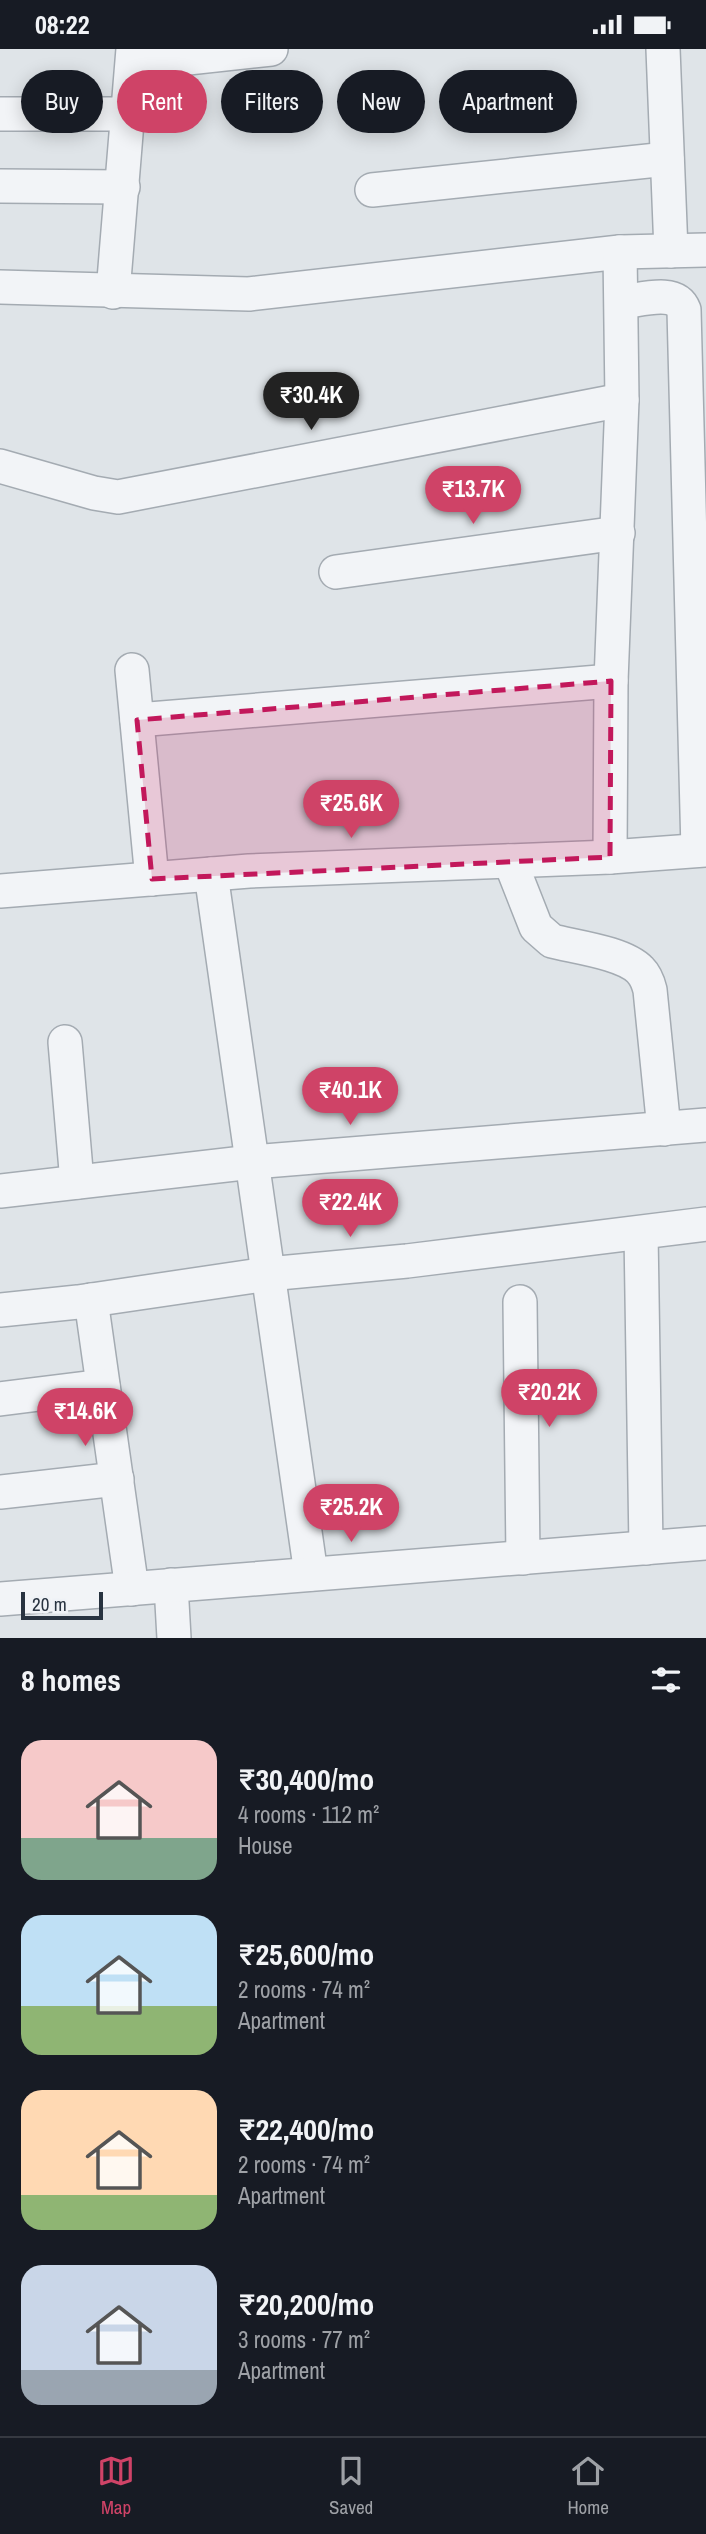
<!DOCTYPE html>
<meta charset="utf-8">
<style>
:root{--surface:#171b24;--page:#20242c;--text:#f1f3f6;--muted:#9ea1a6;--line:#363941;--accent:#cf4367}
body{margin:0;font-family:"Archivo Narrow",sans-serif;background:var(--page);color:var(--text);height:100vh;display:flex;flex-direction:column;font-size:26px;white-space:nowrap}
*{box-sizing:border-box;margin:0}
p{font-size:23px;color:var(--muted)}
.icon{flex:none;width:38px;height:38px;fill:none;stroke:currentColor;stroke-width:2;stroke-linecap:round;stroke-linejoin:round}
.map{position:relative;height:1589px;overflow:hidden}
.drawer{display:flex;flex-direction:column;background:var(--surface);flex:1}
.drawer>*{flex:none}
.banner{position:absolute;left:21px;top:21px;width:665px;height:63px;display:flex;gap:14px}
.scale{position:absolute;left:21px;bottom:18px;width:82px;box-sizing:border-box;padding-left:7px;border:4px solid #283340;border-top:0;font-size:19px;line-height:24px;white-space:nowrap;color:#283340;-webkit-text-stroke:5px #eff2f6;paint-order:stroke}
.price{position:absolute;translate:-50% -60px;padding:0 16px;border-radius:24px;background:var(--accent);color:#fff;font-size:23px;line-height:46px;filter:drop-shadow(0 2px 4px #0008)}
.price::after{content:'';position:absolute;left:50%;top:42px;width:21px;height:16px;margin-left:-10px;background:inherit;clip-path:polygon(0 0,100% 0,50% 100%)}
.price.selected{background:#222;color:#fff}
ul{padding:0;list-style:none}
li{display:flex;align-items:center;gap:21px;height:175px;padding:0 21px}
li span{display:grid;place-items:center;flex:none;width:196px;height:140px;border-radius:21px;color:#555}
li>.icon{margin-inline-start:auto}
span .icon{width:84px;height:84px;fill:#fffc;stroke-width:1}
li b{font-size:30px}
h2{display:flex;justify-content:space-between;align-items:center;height:84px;padding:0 21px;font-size:30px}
.pill{padding:0 24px;border-radius:32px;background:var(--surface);box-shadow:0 4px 18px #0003;font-size:24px;line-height:63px}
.pill.selected{background:var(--accent);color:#fff}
.status{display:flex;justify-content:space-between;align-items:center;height:49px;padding:0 35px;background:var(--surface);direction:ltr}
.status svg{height:19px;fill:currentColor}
.menu{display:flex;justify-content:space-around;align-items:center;height:98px;border-top:2px solid var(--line);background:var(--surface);font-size:19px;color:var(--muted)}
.menu a{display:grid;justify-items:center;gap:4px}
.menu .selected{color:var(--accent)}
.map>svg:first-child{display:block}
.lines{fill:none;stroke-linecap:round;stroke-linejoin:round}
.minor-casing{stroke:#a4abb2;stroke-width:36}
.minor{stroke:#f2f4f7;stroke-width:33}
.marked{fill:#c2185b;fill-opacity:0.2;stroke:#c2185b;stroke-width:5;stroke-dasharray:14 9;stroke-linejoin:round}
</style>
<div class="status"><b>08:22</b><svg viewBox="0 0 49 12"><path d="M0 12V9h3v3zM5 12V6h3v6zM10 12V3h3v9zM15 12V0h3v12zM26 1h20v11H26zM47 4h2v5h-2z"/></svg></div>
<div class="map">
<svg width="706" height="1589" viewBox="0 0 706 1589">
<rect width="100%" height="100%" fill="#dfe4e8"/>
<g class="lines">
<g class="minor-casing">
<g id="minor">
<polyline points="663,0 671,202"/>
<polyline points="133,15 271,0"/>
<polyline points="0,65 128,65"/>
<polyline points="0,137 123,138"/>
<polyline points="372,141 667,110"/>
<polyline points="0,238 249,245 620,203 706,201"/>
<polyline points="113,243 133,0"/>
<path d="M622,253C641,251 676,239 684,261L698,801"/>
<polyline points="0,417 94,444 118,448 622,351"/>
<polyline points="336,523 618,484"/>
<polyline points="132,621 152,830"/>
<polyline points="137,671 611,632"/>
<polyline points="610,808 611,632 622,351 620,203"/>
<path d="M510,812L536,878L552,892C576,898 624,904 640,921C646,927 648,933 650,941L664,1080"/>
<polyline points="211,825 311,1525"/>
<polyline points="0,842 249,822 610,808 706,801"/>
<polyline points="65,993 77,1133"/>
<polyline points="0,1142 252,1113 706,1076"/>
<polyline points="641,1184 646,1499"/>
<polyline points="91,1251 132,1540"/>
<polyline points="520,1253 523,1509"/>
<polyline points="0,1261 78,1253 268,1225 407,1212 706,1175"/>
<polyline points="0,1350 103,1337"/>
<polyline points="0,1443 117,1430"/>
<polyline points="171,1536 174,1589"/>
<polyline points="0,1550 706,1494"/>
</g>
</g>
<use href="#minor" class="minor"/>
</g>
<path class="marked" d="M611,632L610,808L152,830L137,671Z"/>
</svg>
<div class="scale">20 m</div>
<b class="price selected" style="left:311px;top:383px">₹30.4K</b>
<b class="price" style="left:473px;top:477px">₹13.7K</b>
<b class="price" style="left:351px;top:791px">₹25.6K</b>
<b class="price" style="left:350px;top:1078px">₹40.1K</b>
<b class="price" style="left:350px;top:1190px">₹22.4K</b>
<b class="price" style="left:549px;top:1380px">₹20.2K</b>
<b class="price" style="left:85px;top:1399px">₹14.6K</b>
<b class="price" style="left:351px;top:1495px">₹25.2K</b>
<div class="banner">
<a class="pill">Buy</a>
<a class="pill selected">Rent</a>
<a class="pill">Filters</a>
<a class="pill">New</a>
<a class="pill">Apartment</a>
</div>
</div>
<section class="drawer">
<h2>8 homes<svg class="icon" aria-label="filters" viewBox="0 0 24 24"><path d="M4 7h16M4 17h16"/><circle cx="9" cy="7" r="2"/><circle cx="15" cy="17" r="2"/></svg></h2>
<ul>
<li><span style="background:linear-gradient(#f6c9c9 70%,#7fa58c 0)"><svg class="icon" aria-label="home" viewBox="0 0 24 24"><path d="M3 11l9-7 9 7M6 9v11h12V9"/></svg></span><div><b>₹30,400/mo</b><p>4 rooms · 112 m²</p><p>House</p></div></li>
<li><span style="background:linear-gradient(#bfe0f5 65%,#8fb573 0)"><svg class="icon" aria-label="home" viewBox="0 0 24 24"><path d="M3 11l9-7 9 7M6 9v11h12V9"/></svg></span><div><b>₹25,600/mo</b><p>2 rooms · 74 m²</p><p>Apartment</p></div></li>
<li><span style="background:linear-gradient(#ffd9b3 75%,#8fb573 0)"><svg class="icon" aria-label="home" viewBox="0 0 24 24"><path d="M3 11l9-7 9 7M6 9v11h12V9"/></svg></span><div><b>₹22,400/mo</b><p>2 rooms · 74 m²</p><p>Apartment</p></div></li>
<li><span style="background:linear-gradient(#c9d6e8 75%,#9aa5b1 0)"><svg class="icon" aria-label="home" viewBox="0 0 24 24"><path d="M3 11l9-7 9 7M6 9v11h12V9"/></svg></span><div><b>₹20,200/mo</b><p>3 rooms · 77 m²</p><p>Apartment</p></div></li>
</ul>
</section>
<nav class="menu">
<a class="selected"><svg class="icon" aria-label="map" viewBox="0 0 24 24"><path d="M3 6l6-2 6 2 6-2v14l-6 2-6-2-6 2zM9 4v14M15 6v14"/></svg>Map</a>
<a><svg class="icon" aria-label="saved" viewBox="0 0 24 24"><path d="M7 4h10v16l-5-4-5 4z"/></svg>Saved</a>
<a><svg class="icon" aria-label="home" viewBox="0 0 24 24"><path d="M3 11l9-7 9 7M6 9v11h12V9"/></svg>Home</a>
</nav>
